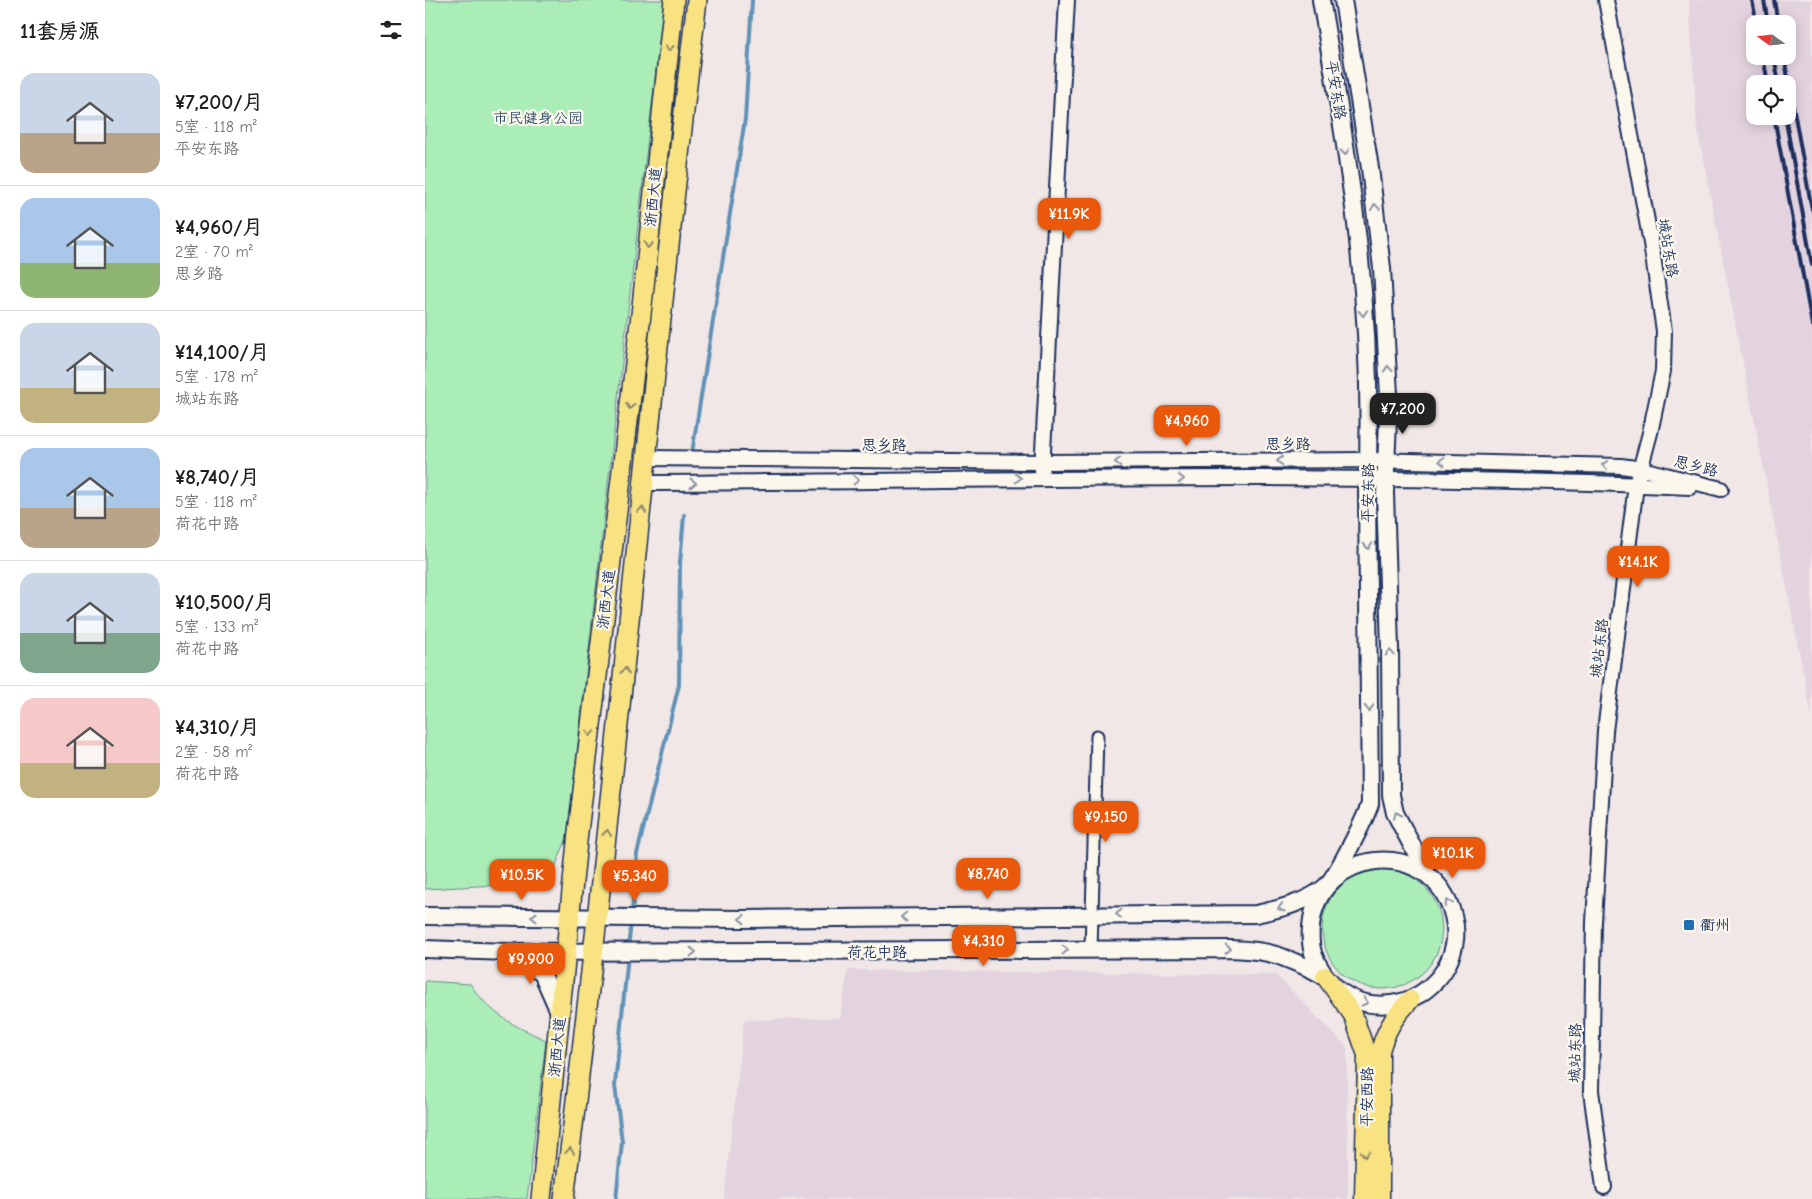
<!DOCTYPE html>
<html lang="zh">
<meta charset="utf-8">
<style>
:root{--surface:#fff;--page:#f6f6f6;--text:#202124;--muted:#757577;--line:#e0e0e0;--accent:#ea580c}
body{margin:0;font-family:"Comic Neue","LXGW WenKai TC",sans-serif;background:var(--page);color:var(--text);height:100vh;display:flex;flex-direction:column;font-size:19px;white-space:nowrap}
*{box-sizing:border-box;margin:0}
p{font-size:16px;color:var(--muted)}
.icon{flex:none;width:28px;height:28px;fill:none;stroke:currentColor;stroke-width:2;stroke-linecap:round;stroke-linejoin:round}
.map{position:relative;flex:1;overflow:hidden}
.drawer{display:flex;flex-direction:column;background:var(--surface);width:425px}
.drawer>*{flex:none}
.needle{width:32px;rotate:285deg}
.buttons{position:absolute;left:1321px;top:15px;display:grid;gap:10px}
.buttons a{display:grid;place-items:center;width:50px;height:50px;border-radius:10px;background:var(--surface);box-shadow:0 2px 12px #0003;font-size:25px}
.price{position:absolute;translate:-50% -42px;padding:0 11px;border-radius:10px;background:var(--accent);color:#fff;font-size:16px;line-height:32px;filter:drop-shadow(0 1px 2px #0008)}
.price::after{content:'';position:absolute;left:50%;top:30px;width:15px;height:11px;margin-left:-8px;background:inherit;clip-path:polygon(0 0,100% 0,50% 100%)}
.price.on{background:#222;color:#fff}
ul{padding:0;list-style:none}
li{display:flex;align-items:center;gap:15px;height:125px;padding:0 20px}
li+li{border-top:1px solid var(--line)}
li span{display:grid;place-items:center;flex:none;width:140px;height:100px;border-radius:15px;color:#555}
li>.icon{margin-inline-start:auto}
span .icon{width:60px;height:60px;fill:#fffc;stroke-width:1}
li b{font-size:21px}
h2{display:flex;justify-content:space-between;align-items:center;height:60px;padding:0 20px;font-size:21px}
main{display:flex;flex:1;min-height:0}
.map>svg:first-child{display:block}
.built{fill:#e3d3df;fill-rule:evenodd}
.green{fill:#aaedb7;stroke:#628e8a}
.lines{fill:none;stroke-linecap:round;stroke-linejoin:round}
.stream{stroke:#6191b6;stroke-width:4}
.minor-casing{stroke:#1b2f5e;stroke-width:15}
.tertiary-casing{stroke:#1b2f5e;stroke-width:18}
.secondary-casing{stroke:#1b2f5e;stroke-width:20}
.primary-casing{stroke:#1b2f5e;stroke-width:21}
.trunk-casing{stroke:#1b2f5e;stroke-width:22}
.minor{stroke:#fbf7ec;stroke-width:11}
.tertiary{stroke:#fbf7ec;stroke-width:14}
.secondary{stroke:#fbf7ec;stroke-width:16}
.primary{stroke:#f8e281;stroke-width:18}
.trunk{stroke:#f8e281;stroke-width:19}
.rail{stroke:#1b2f5e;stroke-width:4}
.oneway{stroke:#8a8870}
.oneway2{stroke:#8b93a5}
.poi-dot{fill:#1f6fb2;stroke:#fbf7ec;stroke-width:2}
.labels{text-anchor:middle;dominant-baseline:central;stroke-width:4.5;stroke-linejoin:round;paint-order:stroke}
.street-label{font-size:15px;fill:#1b2f5e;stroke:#fbf7ec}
.park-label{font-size:15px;fill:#385570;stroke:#fbf7ec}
.poi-label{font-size:15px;fill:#1b2f5e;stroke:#fbf7ec;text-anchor:start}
</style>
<main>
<section class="drawer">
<h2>11套房源<svg class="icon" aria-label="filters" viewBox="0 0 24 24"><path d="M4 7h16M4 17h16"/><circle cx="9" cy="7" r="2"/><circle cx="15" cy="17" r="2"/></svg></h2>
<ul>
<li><span style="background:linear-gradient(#c9d6e8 60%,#b9a48a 0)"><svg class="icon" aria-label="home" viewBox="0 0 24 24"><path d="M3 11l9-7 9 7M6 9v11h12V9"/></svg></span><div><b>¥7,200/月</b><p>5室 · 118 m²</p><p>平安东路</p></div></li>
<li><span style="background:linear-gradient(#a9c7e8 65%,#8fb573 0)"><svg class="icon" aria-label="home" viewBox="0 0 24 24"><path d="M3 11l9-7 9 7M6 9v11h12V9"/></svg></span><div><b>¥4,960/月</b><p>2室 · 70 m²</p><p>思乡路</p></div></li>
<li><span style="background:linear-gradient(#c9d6e8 65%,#c2b280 0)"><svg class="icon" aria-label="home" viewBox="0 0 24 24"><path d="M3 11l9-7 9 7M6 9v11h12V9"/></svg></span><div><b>¥14,100/月</b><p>5室 · 178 m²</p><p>城站东路</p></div></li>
<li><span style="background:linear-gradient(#a9c7e8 60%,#b9a48a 0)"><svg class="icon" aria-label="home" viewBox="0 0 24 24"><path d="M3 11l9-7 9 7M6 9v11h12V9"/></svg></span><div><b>¥8,740/月</b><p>5室 · 118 m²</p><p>荷花中路</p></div></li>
<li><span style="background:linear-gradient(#c9d6e8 60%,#7fa58c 0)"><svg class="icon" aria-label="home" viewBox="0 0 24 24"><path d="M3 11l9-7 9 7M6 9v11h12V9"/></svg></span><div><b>¥10,500/月</b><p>5室 · 133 m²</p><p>荷花中路</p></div></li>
<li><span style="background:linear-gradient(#f6c9c9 65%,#c2b280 0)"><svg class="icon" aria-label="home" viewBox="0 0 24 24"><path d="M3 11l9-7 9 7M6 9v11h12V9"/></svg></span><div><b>¥4,310/月</b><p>2室 · 58 m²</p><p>荷花中路</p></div></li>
</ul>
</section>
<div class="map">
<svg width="1387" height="1199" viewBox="0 0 1387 1199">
<rect width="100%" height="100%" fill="#f0e7e6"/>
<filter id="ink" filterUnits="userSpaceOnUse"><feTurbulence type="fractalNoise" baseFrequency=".02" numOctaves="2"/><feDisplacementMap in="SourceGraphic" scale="10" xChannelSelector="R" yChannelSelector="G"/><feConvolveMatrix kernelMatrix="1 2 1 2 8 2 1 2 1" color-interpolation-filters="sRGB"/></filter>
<g filter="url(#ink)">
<g class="built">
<path d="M1264,0H1387V717L1272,127ZM1330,24H1362V56H1330ZM1330,84H1362V116H1330Z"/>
<polygon points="423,970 851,975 922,1047 923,1199 299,1199 319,1020 415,1018"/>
</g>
<g class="green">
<polygon points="0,0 239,0 142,838 124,882 0,889"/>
<circle cx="957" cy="929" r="60"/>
<path d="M0,981L45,984C67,1015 87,1025 121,1040L102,1199H0Z"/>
</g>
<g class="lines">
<g class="stream">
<polyline points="267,453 320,119 327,0"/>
<polyline points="207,913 212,854 254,685 255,563 259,515"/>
<polyline points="203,948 206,923"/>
<polyline points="191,1199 197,1142 190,1085 203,955"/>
</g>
<g class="minor-casing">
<polyline id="minor" points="666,950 672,736"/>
</g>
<g class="tertiary-casing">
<g id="tertiary">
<polyline points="222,458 618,462 944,460 1196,466 1217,469 1296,489"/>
<polyline points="617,470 642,0"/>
<path d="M219,483C568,481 917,471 1265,487"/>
<polyline points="1179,1187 1166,1091 1169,922 1180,731 1211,485 1225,433 1238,371 1239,331 1226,243 1181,0"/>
</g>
</g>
<g class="secondary-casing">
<g id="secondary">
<polyline points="918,0 945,168 957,268 964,395 960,493 965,648 966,795 970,813 1002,874"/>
<path d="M0,916L317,919L831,914C854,909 880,903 899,888C910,880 940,819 945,804L942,492C946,404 942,312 931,224C922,149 909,75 896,0"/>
<path d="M0,949L82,952L806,949C825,950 844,951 862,959C874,964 889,969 900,977C906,981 910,988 916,992C939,1009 972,1008 995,994C1010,984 1022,970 1027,953C1033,936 1030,917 1023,901C994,839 899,851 887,919C885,931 885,945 889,956C892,963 896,970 900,976"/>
<polyline points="84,954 117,973 135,1014"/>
</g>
</g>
<g class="primary-casing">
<g id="primary">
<polyline points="900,976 928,1015 942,1055 939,1199"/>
<path d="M955,1199V1051C961,1029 970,1016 985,1000"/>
</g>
</g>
<g class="trunk-casing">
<g id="trunk">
<polyline points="116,1199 153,832 217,306 249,0"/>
<path d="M139,1199C189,800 224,399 272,0"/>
</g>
</g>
<use href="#minor" class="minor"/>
<use href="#tertiary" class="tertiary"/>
<use href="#secondary" class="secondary"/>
<use href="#primary" class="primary"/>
<use href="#trunk" class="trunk"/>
<g class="rail">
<polyline points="1327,0 1332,24"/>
<polyline points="1339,0 1343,24"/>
<polyline points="1349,0 1353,24"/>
<polyline points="1338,56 1343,84"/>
<polyline points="1349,56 1354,84"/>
<polyline points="1359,56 1387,210"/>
<polyline points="1349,116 1387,325"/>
<polyline points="1360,116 1387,265"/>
</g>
</g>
<defs><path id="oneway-chevron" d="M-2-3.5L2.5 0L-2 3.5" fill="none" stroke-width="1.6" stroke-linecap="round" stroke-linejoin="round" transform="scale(1.25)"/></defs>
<g class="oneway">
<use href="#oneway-chevron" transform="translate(244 48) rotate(96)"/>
<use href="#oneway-chevron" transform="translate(223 245) rotate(96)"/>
<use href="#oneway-chevron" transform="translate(205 406) rotate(97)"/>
<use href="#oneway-chevron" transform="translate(217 510) rotate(-84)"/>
<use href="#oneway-chevron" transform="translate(200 671) rotate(-84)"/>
<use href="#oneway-chevron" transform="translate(165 733) rotate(97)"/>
<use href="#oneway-chevron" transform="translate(182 833) rotate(-84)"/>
<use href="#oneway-chevron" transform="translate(145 1151) rotate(-83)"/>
<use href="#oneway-chevron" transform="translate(940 1154) rotate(92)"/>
</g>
<g class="oneway2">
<use href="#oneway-chevron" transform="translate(920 152) rotate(81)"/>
<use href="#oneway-chevron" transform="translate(950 207) rotate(-97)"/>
<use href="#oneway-chevron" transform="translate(938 313) rotate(86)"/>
<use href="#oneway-chevron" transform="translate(963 369) rotate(-93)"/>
<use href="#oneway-chevron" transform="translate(855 461) rotate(180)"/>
<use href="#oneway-chevron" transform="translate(1017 461) rotate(-179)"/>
<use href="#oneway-chevron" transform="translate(693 462) rotate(180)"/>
<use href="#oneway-chevron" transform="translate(1180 465) rotate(-179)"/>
<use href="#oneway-chevron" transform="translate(593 478) rotate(-1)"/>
<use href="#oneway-chevron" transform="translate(756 479)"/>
<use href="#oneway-chevron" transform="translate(431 480) rotate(-1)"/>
<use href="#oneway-chevron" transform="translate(268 483)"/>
<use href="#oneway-chevron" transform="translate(943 546) rotate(89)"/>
<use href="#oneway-chevron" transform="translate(965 653) rotate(-91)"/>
<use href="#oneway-chevron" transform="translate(944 708) rotate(89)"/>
<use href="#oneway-chevron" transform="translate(972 815) rotate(-114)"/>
<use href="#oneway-chevron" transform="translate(1023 903) rotate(-115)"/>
<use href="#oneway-chevron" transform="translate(856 908) rotate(164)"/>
<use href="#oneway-chevron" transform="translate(694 914) rotate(180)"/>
<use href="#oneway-chevron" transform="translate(109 917) rotate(-180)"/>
<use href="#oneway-chevron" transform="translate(479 917) rotate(179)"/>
<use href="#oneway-chevron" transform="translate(317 919) rotate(-180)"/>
<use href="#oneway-chevron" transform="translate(803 949) rotate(1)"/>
<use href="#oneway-chevron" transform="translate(640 950) rotate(-1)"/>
<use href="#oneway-chevron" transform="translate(268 952)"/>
<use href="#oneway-chevron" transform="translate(940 1002) rotate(14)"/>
</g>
</g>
<rect class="poi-dot" x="1258" y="919" width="12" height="12" rx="2.5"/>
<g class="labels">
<g class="street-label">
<text transform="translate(911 90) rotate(81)">平安东路</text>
<text transform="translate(228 197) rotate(-84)">浙西大道</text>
<text transform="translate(1243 248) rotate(81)">城站东路</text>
<text x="863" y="444">思乡路</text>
<text x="459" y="445">思乡路</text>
<text transform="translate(1271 466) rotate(14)">思乡路</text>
<text transform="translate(943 493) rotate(-89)">平安东路</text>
<text transform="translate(181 599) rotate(-83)">浙西大道</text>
<text transform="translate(1174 648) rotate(-83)">城站东路</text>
<text x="452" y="952">荷花中路</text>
<text transform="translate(132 1047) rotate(-84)">浙西大道</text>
<text transform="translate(1150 1053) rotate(-89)">城站东路</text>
<text transform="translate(942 1097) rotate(-89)">平安西路</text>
</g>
<g class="park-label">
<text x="113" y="118">市民健身公园</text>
</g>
<g class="poi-label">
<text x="1275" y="925">衢州</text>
</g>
</g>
</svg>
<div class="buttons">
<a><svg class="needle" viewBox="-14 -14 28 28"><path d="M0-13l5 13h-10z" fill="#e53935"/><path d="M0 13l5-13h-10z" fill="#757577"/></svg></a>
<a><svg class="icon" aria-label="locate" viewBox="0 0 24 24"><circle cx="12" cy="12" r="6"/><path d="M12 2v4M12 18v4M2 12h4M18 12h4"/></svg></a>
</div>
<b class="price" style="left:644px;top:240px">¥11.9K</b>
<b class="price on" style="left:978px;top:435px">¥7,200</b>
<b class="price" style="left:762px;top:447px">¥4,960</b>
<b class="price" style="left:1213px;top:588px">¥14.1K</b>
<b class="price" style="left:681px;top:843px">¥9,150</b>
<b class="price" style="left:1028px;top:879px">¥10.1K</b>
<b class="price" style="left:563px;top:900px">¥8,740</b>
<b class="price" style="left:97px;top:901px">¥10.5K</b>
<b class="price" style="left:210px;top:902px">¥5,340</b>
<b class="price" style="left:559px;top:967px">¥4,310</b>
<b class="price" style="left:106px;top:985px">¥9,900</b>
</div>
</main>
